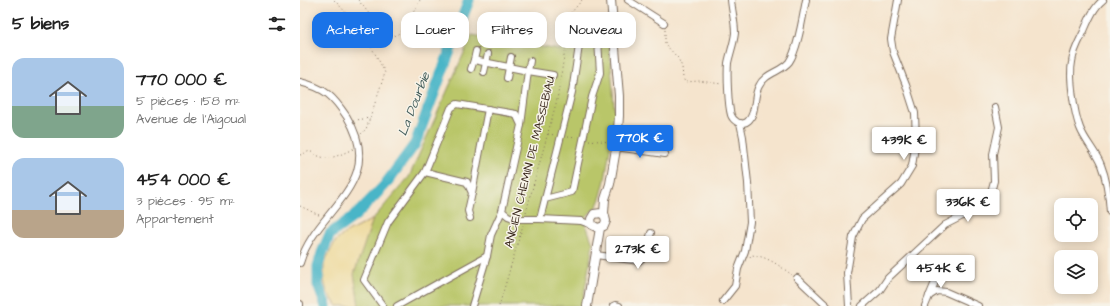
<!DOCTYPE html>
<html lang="fr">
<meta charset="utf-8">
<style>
:root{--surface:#fff;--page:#f6f6f6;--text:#222;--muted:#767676;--accent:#1a73e8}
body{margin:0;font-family:"Architects Daughter",sans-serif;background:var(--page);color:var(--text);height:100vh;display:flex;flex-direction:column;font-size:15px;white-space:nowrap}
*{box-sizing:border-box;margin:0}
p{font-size:13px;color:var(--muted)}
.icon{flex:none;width:22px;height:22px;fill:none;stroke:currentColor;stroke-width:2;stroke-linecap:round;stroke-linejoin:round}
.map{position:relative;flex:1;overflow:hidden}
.panel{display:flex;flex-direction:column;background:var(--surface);width:300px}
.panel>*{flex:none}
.hud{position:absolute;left:12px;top:12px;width:380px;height:36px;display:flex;gap:8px}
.controls{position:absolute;left:754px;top:198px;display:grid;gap:8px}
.controls a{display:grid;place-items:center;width:44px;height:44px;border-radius:8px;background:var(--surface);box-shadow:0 2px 10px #0003;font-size:20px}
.price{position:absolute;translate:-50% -34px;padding:0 9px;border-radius:4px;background:#fff;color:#222;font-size:13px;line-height:26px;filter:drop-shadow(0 1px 2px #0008)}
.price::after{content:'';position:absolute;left:50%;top:24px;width:12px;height:9px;margin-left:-6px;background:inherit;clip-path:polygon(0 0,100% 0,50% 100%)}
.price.selected{background:var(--accent);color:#fff}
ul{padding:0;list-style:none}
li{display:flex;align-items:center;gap:12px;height:100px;padding:0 12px}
li span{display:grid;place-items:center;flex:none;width:112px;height:80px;border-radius:12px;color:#555}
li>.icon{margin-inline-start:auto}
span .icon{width:48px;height:48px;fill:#fffc;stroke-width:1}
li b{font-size:17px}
h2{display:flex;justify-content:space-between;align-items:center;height:48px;padding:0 12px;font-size:17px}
.chip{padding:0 14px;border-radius:12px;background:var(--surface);box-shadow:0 2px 10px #0003;font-size:14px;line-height:36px}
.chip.selected{background:var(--accent);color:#fff}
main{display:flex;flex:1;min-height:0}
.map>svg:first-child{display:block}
.green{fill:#b9c669;stroke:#7a7844}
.sand{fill:#eeda9e;stroke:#94825e}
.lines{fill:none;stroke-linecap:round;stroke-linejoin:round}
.river{stroke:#4ab5c7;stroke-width:11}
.minor-casing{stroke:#7c6b5b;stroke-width:8}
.major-casing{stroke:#7c6b5b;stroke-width:10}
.path{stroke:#7c6b5b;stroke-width:1;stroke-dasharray:1 3;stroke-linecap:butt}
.minor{stroke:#fff;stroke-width:6}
.major{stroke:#fff;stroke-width:8}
.labels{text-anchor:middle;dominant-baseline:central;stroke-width:3;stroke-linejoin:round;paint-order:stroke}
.street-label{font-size:12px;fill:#3b2a1e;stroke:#f7f3e8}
.water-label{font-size:13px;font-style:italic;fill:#405b59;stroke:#f7f3e8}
</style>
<main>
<section class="panel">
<h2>5 biens<svg class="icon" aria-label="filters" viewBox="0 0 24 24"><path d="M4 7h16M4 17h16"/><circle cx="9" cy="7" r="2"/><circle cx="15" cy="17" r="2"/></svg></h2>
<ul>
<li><span style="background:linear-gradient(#a9c7e8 60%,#7fa58c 0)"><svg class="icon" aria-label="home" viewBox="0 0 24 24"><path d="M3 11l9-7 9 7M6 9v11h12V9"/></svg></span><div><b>770 000 €</b><p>5 pièces · 158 m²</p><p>Avenue de l'Aigoual</p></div></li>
<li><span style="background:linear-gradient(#a9c7e8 65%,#b9a48a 0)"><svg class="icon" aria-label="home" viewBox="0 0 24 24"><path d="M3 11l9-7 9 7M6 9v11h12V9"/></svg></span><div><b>454 000 €</b><p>3 pièces · 95 m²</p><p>Appartement</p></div></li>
</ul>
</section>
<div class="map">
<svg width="810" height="306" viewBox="0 0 810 306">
<rect width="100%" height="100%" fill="#f7f3e8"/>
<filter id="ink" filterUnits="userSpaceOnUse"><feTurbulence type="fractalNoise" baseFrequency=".025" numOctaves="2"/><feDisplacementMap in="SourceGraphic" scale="8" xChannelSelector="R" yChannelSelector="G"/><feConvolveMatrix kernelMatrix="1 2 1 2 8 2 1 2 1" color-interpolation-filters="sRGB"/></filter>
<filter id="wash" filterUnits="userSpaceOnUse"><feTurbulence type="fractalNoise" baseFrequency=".012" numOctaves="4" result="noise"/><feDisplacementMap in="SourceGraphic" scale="16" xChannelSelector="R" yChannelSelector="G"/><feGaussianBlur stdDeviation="0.9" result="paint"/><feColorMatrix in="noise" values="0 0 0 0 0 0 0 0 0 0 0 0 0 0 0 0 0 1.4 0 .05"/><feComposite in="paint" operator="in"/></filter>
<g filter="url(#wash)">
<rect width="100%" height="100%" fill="#f5e4cd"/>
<polygon class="green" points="272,23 308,27 315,117 305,180 301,196 297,206 284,219 293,244 282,306 59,306 54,274 73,219 109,177 172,35 260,50"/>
<polygon class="sand" points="73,219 54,274 59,306 37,306 27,292 24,281 24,263 35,242 44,234"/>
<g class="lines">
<polyline class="river" points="26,306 18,285 18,266 22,253 30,234 57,214 84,186 115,144 169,0"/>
</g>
</g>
<g filter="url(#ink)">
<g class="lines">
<g class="minor-casing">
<g id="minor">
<polyline points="328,0 364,23"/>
<path d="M431,0C432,11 435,22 435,33C434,43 430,53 428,63C427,74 428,105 431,115C432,118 434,120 437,122C440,124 445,124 448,121C457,113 453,96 459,86C465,73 481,72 489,62C498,50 503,15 506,0"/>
<path d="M803,0C793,8 788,22 783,33C778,43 773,52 772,62C769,77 774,113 780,128C785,141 796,152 801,165C807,180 809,196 810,212"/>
<polyline points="176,51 174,60 228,71 221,125"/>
<polyline points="230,61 228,71 253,75"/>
<polyline points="171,69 174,60"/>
<polyline points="184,72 188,54"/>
<polyline points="207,78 211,57"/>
<path d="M0,82C25,88 33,96 47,117C88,184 15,209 0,263"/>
<polyline points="316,147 365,154"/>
<polyline points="125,172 167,182 172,193 168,211 170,218"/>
<polyline points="172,193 188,109"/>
<polyline points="240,219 272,92 280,39 298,40 300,73 292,97 272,192 245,199"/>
<polyline points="296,255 339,261 344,257 351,233"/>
<polyline points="497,278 527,306"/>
<polyline points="629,296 637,291 646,292 678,306"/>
<polyline points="423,301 435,286 438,269 445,251 450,222 448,183 443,137 440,123"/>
<polyline points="0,304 0,306"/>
<polyline points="83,306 64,280 88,222 125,172 151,108 157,104 216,114 221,125 202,211 208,216 216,219 240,219 281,221 292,225"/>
<polyline points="97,306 187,256"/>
<polyline points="172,306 187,256 191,235 202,211"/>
<polyline points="313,306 315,305 319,306"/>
<polyline points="549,306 547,273 553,237 562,219 601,184 612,166 616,141 615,113 606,85 593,52 591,39 598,0"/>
<polyline points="562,306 580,290 588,278 645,225 678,208 691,192 694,181 693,154 699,127 695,107"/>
<polyline points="625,306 638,275 648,273 660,274"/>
</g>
</g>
<g class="major-casing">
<g id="major">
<polyline points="305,216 301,213 294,214 291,219 292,225 298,228 304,226 306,221 304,213 305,199 310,184 317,143 319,116 319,96 311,0"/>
<polyline points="287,306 300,228"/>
</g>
</g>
<g class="path">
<path d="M34,0C56,22 72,45 85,73L70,118L56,120"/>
<polyline points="58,0 71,16 85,39"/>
<polyline points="365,30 365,44 378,58 382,67 383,78 385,82 399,81 422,84"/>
<polyline points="73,47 85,39 98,34 106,26 120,0"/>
<polyline points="61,134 66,129 70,118"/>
<polyline points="248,134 255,135"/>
<polyline points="268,137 276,138"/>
<polyline points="289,140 310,142"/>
<path d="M0,155L10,151C26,163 35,157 53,149"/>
<polyline points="0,206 21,216"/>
<polyline points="226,212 257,100 271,13 282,0"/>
<path d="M450,257L451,255C467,256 480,266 492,275"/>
<polyline points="199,306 223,225"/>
</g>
<use href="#minor" class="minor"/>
<use href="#major" class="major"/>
</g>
</g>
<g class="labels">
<g class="street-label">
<text transform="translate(230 162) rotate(-76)">ANCIEN CHEMIN DE MASSEBIAU</text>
</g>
<g class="water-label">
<text transform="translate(114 104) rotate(-69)">La Dourbie</text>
</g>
</g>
</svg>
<div class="controls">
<a><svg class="icon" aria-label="locate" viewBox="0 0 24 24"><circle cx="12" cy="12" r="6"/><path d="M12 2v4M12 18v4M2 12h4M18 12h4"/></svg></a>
<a><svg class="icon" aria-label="layers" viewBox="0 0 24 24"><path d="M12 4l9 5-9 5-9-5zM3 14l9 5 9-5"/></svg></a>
</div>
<b class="price selected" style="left:340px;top:159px">770K €</b>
<b class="price" style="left:604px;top:161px">439K €</b>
<b class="price" style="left:668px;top:223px">336K €</b>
<b class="price" style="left:338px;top:270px">273K €</b>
<b class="price" style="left:641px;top:289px">454K €</b>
<div class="hud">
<a class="chip selected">Acheter</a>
<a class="chip">Louer</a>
<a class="chip">Filtres</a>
<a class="chip">Nouveau</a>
</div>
</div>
</main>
